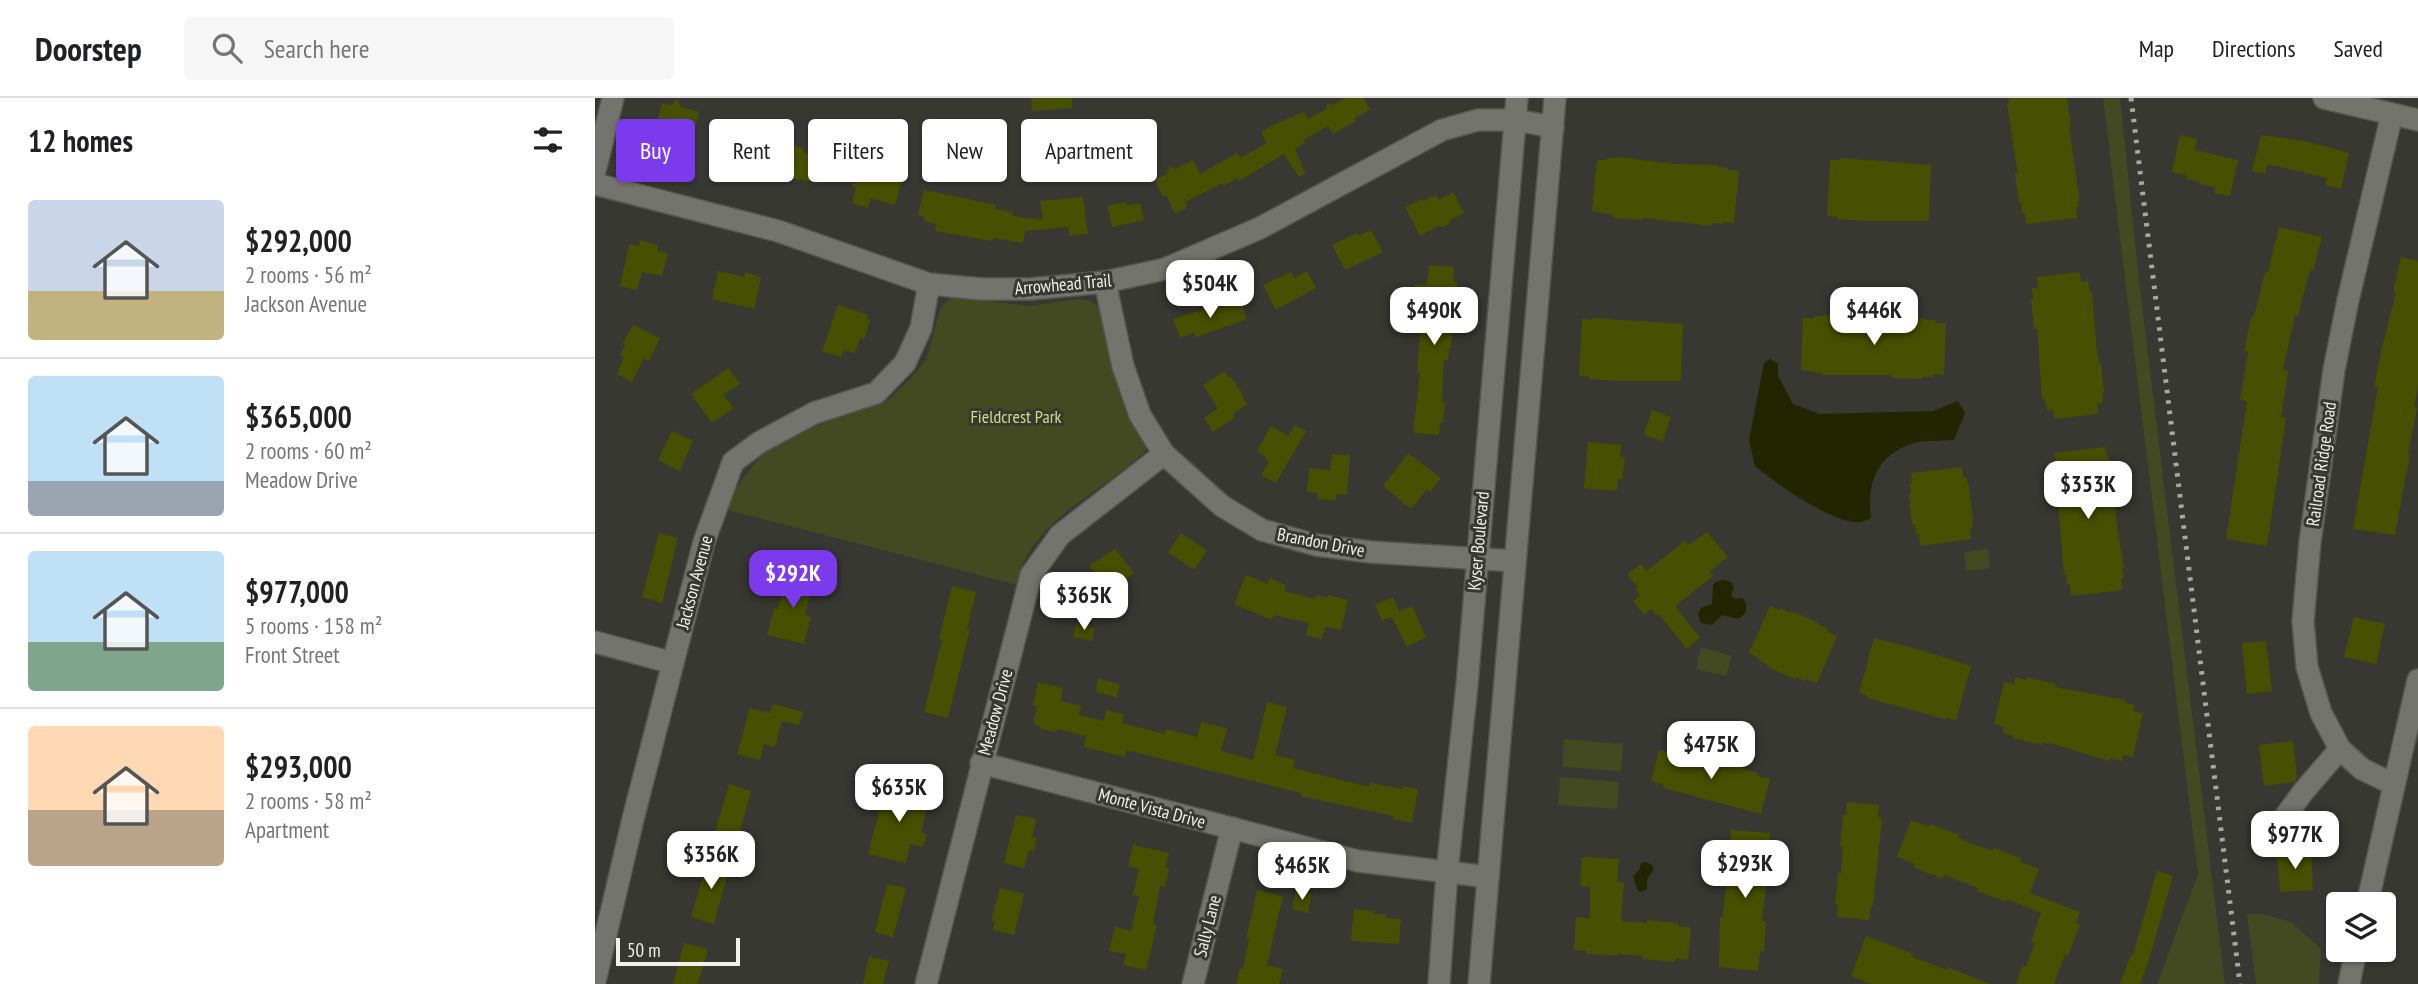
<!DOCTYPE html>
<meta charset="utf-8">
<style>
:root{--surface:#fff;--page:#f6f6f6;--text:#202124;--muted:#757577;--line:#e0e0e0;--accent:#7c3aed}
body{margin:0;font-family:"PT Sans Narrow",sans-serif;background:var(--page);color:var(--text);height:100vh;display:flex;flex-direction:column;font-size:26px;white-space:nowrap}
*{box-sizing:border-box;margin:0}
p{font-size:23px;color:var(--muted)}
.icon{flex:none;width:38px;height:38px;fill:none;stroke:currentColor;stroke-width:2;stroke-linecap:round;stroke-linejoin:round}
.map{position:relative;flex:1;overflow:hidden}
.details{display:flex;flex-direction:column;background:var(--surface);width:595px}
.details>*{flex:none}
.top-card{position:absolute;left:21px;top:21px;width:665px;height:63px;display:flex;gap:14px}
.buttons{position:absolute;left:1731px;top:794px;display:grid;gap:14px}
.buttons a{display:grid;place-items:center;width:70px;height:70px;border-radius:7px;background:var(--surface);box-shadow:0 2px 5px #0004;font-size:35px}
.scale{position:absolute;left:21px;bottom:18px;width:124px;box-sizing:border-box;padding-left:7px;border:4px solid #f0f1ec;border-top:0;font-size:19px;line-height:24px;white-space:nowrap;color:#f0f1ec;-webkit-text-stroke:5px #373831;paint-order:stroke}
.price{position:absolute;translate:-50% -60px;padding:0 16px;border-radius:14px;background:#fff;color:#222;font-size:23px;line-height:46px;filter:drop-shadow(0 2px 4px #0008)}
.price::after{content:'';position:absolute;left:50%;top:42px;width:21px;height:16px;margin-left:-10px;background:inherit;clip-path:polygon(0 0,100% 0,50% 100%)}
.price.current{background:var(--accent);color:#fff}
ul{padding:0;list-style:none}
li{display:flex;align-items:center;gap:21px;height:175px;padding:0 28px}
li+li{border-top:2px solid var(--line)}
li span{display:grid;place-items:center;flex:none;width:196px;height:140px;border-radius:7px;color:#555}
li>.icon{margin-inline-start:auto}
span .icon{width:84px;height:84px;fill:#fffc;stroke-width:1}
li b{font-size:30px}
h2{display:flex;justify-content:space-between;align-items:center;height:84px;padding:0 28px;font-size:30px}
.tag{padding:0 24px;border-radius:7px;background:var(--surface);box-shadow:0 2px 5px #0004;font-size:24px;line-height:63px}
.tag.current{background:var(--accent);color:#fff}
header{display:flex;align-items:center;gap:42px;box-sizing:border-box;height:98px;padding:0 35px;background:var(--surface);border-bottom:2px solid var(--line)}
header strong{font-size:33px}
nav{display:flex;gap:38px;margin-inline-start:auto;font-size:24px}
.search{width:490px;height:63px;background:var(--page);display:flex;align-items:center;gap:18px;box-sizing:border-box;padding:0 24px;border-radius:7px;color:var(--muted);font-size:26px}
main{display:flex;flex:1;min-height:0}
.map>svg:first-child{display:block}
.green{fill:#434a21}
.water{fill:#212601}
.building{fill:#475000}
.lines{fill:none;stroke-linecap:round;stroke-linejoin:round}
.minor-casing{stroke:#555650;stroke-width:24}
.minor{stroke:#73746d;stroke-width:21}
.rail{stroke:#a8a9a3;stroke-width:5;stroke-dasharray:3.5 7;stroke-linecap:butt}
.labels{text-anchor:middle;dominant-baseline:central;stroke-width:6;stroke-linejoin:round;paint-order:stroke}
.street-label{font-size:18px;fill:#f0f1ec;stroke:#373831}
.park-label{font-size:18px;fill:#cddf7c;stroke:#373831}
</style>
<header>
<strong>Doorstep</strong>
<div class="search"><svg class="icon" aria-label="search" viewBox="0 0 24 24"><circle cx="10" cy="10" r="6"/><path d="M15 15l6 6"/></svg>Search here</div>
<nav><a>Map</a><a>Directions</a><a>Saved</a></nav>
</header>
<main>
<section class="details">
<h2>12 homes<svg class="icon" aria-label="filters" viewBox="0 0 24 24"><path d="M4 7h16M4 17h16"/><circle cx="9" cy="7" r="2"/><circle cx="15" cy="17" r="2"/></svg></h2>
<ul>
<li><span style="background:linear-gradient(#c9d6e8 65%,#c2b280 0)"><svg class="icon" aria-label="home" viewBox="0 0 24 24"><path d="M3 11l9-7 9 7M6 9v11h12V9"/></svg></span><div><b>$292,000</b><p>2 rooms · 56 m²</p><p>Jackson Avenue</p></div></li>
<li><span style="background:linear-gradient(#bfe0f5 75%,#9aa5b1 0)"><svg class="icon" aria-label="home" viewBox="0 0 24 24"><path d="M3 11l9-7 9 7M6 9v11h12V9"/></svg></span><div><b>$365,000</b><p>2 rooms · 60 m²</p><p>Meadow Drive</p></div></li>
<li><span style="background:linear-gradient(#bfe0f5 65%,#7fa58c 0)"><svg class="icon" aria-label="home" viewBox="0 0 24 24"><path d="M3 11l9-7 9 7M6 9v11h12V9"/></svg></span><div><b>$977,000</b><p>5 rooms · 158 m²</p><p>Front Street</p></div></li>
<li><span style="background:linear-gradient(#ffd9b3 60%,#b9a48a 0)"><svg class="icon" aria-label="home" viewBox="0 0 24 24"><path d="M3 11l9-7 9 7M6 9v11h12V9"/></svg></span><div><b>$293,000</b><p>2 rooms · 58 m²</p><p>Apartment</p></div></li>
</ul>
</section>
<div class="map">
<svg width="1823" height="886" viewBox="0 0 1823 886">
<rect width="100%" height="100%" fill="#373831"/>
<g class="green">
<polygon points="1508,0 1525,0 1544,183 1630,886 1562,886 1603,776"/>
<path d="M357,199L435,208L482,201L496,203L508,213C511,260 528,300 549,341L551,352C514,390 456,412 430,461C426,469 425,479 423,487L129,411L146,383L167,357L196,337L294,301L314,282L331,262L346,209Z"/>
<polygon points="1393,451 1395,470 1371,473 1369,454"/>
<polygon points="1106,549 1137,558 1131,578 1101,571"/>
<polygon points="969,641 1028,646 1026,673 967,669"/>
<polygon points="965,679 1024,684 1022,711 963,707"/>
<polygon points="1652,816 1667,816 1696,824 1726,851 1724,886 1661,886"/>
</g>
<g class="water">
<path d="M1175,261L1183,265V278L1198,306L1225,316L1338,313L1363,303L1370,315L1359,342C1348,343 1325,342 1316,346C1280,359 1272,386 1276,420C1271,422 1266,425 1260,424C1232,422 1182,386 1160,368L1154,342L1169,265Z"/>
<path d="M1129,482L1136,484L1139,490L1136,497L1139,501L1148,500C1154,509 1152,516 1143,521L1127,517L1117,527L1106,525L1103,516L1106,510L1117,506L1118,487L1122,483Z"/>
<polygon points="1052,764 1058,768 1058,773 1052,781 1052,791 1045,794 1042,791 1038,778 1044,772 1046,765"/>
</g>
<g class="building">
<polygon points="436,0 477,0 477,10 437,13"/>
<polygon points="750,0 769,0 775,12 759,20 761,23 738,36 733,28 708,42 710,45 700,51 710,75 704,79 689,56 644,83 642,80 629,88 628,85 590,104 592,110 580,115 571,97 568,99 560,82 572,76 574,68 581,71 598,62 605,76 642,55 645,60 672,45 666,34 678,27 709,14 713,21 731,11 732,6 738,7"/>
<polygon points="1414,0 1472,0 1476,29 1474,29 1484,98 1483,109 1481,109 1482,120 1431,126 1430,115 1427,115 1426,105 1424,105 1420,75 1423,75 1421,64 1412,6 1414,5"/>
<polygon points="82,1 86,9 104,14 95,49 56,42 67,5 77,7"/>
<polygon points="159,24 172,27 168,44 197,50 201,48 207,50 209,54 229,58 222,85 191,79 192,73 163,66 162,70 119,61 125,35 155,42"/>
<polygon points="1585,37 1602,41 1600,52 1643,62 1635,98 1619,95 1620,89 1604,86 1605,84 1591,81 1592,77 1577,74"/>
<polygon points="1666,37 1710,43 1754,55 1746,91 1730,87 1732,80 1673,66 1670,76 1657,73"/>
<polygon points="1023,59 1081,66 1123,67 1122,69 1133,70 1133,72 1144,73 1139,125 1128,124 1128,126 1118,125 1117,128 1048,120 1048,122 1018,120 1018,117 997,113 1002,62 1012,62 1012,60"/>
<polygon points="1245,60 1336,67 1334,123 1273,123 1242,121 1242,119 1232,118 1235,62 1245,62"/>
<polygon points="268,69 307,82 300,107 276,100 273,110 257,105 261,91 256,87 263,84"/>
<polygon points="329,92 401,107 400,111 418,114 417,118 448,122 445,103 488,99 493,136 474,138 473,129 430,133 428,145 398,140 397,143 340,133 341,126 329,123 329,119 323,117"/>
<polygon points="858,94 869,115 855,122 854,126 847,129 844,128 825,138 810,109 828,101 829,103 841,97 844,102"/>
<polygon points="531,104 532,108 545,105 549,122 517,129 512,108"/>
<polygon points="1684,129 1727,139 1718,173 1715,172 1703,218 1700,217 1688,272 1693,273 1686,319 1691,320 1672,448 1631,441 1652,303 1645,302 1653,254 1649,253 1656,219 1659,219 1670,174 1673,174"/>
<polygon points="776,132 788,154 750,172 737,147 762,135 763,138"/>
<polygon points="45,142 63,147 63,153 73,156 67,178 47,174 42,192 25,188 34,146 44,148"/>
<polygon points="1806,159 1823,163 1823,288 1819,309 1822,310 1813,356 1815,356 1800,437 1758,431 1783,289 1779,289 1786,254 1801,194 1798,193"/>
<polygon points="834,167 859,169 858,183 862,184 862,189 868,189 867,201 861,201 860,204 857,204 854,229 858,230 856,250 854,250 853,262 849,262 847,304 850,304 848,325 845,325 844,337 818,335 825,275 822,275 826,227 829,227 831,200 819,199 820,186 832,187"/>
<polygon points="123,173 149,179 150,174 166,179 159,211 117,201"/>
<polygon points="712,173 721,190 681,212 668,187 696,174 699,180"/>
<polygon points="1485,174 1486,184 1493,183 1495,194 1497,194 1502,254 1504,265 1506,265 1509,295 1507,295 1508,305 1502,306 1503,316 1459,321 1458,312 1452,313 1450,300 1447,301 1443,242 1442,231 1439,231 1436,201 1438,201 1437,190 1443,190 1442,179"/>
<polygon points="645,202 652,221 601,239 599,235 585,240 578,221 619,208 620,211"/>
<polygon points="243,207 273,217 272,221 275,222 269,242 265,240 260,255 249,252 246,259 227,253"/>
<polygon points="1229,217 1260,218 1260,220 1330,220 1329,222 1340,222 1340,225 1351,225 1349,277 1338,276 1338,279 1327,279 1327,281 1297,280 1297,277 1227,277 1227,275 1206,272 1208,220 1219,220 1219,218 1229,218"/>
<polygon points="997,220 1088,226 1086,283 1025,283 994,281 994,278 984,278 987,221 997,222"/>
<polygon points="38,227 65,240 54,263 48,261 37,284 22,276 29,259 25,257 30,247 28,245"/>
<polygon points="133,270 145,286 128,297 139,310 117,325 96,296"/>
<polygon points="629,273 634,280 636,279 649,298 647,299 652,306 638,316 640,319 618,334 609,320 623,310 608,287"/>
<polygon points="1057,312 1076,319 1068,343 1049,337"/>
<polygon points="700,327 711,333 681,385 666,377 674,364 670,361 671,359 662,353 676,328 693,338"/>
<polygon points="77,333 98,343 85,373 63,362"/>
<polygon points="993,344 1026,347 1025,359 1030,359 1027,381 1023,381 1022,393 989,390"/>
<polygon points="1510,349 1512,359 1514,359 1517,370 1522,428 1529,470 1527,470 1529,480 1526,481 1527,492 1476,498 1475,486 1472,487 1471,476 1469,476 1464,417 1463,407 1461,407 1457,377 1459,377 1458,366 1461,366 1459,355"/>
<polygon points="813,355 846,380 835,394 832,391 816,411 788,388"/>
<polygon points="737,356 755,357 752,397 741,396 741,402 722,401 723,395 712,394 714,370 735,372"/>
<polygon points="1367,369 1368,379 1371,378 1374,389 1378,420 1377,430 1375,431 1376,441 1325,448 1324,436 1321,437 1320,426 1317,427 1314,397 1316,396 1315,386 1317,385 1316,375"/>
<polygon points="1112,434 1133,459 1115,473 1118,478 1080,508 1105,540 1092,551 1063,515 1061,518 1056,511 1049,517 1038,503 1045,497 1040,492 1043,490 1032,476 1046,466 1052,473 1090,443 1093,447"/>
<polygon points="64,435 83,440 67,505 47,499"/>
<polygon points="586,435 612,453 599,472 573,454"/>
<polygon points="520,451 539,475 525,486 530,493 521,501 515,494 502,500 488,484 500,474 494,468"/>
<polygon points="193,473 219,480 210,517 216,519 209,546 172,537 179,510 183,511"/>
<polygon points="651,477 672,486 675,480 691,487 689,493 720,501 721,497 733,500 733,497 753,502 746,532 730,529 727,541 711,537 714,525 679,517 677,522 639,506"/>
<polygon points="357,488 381,494 372,531 375,531 353,620 329,614 347,542 344,541"/>
<polygon points="798,499 804,513 817,508 831,539 812,549 797,519 787,523 780,507"/>
<polygon points="1175,508 1185,512 1186,510 1196,515 1196,513 1224,525 1224,527 1233,531 1233,534 1242,538 1222,585 1211,581 1210,583 1201,579 1200,581 1172,569 1173,567 1163,562 1164,560 1154,555"/>
<polygon points="1759,519 1790,526 1781,566 1749,559"/>
<polygon points="481,526 500,530 497,543 478,539"/>
<polygon points="1279,540 1329,553 1376,568 1361,622 1351,620 1350,621 1272,600 1273,598 1264,595"/>
<polygon points="1671,543 1677,593 1652,596 1647,545"/>
<polygon points="1420,579 1431,582 1432,579 1461,586 1460,589 1530,602 1530,605 1540,607 1538,613 1548,615 1538,659 1528,657 1527,663 1515,660 1514,663 1458,646 1447,645 1447,647 1418,640 1418,638 1408,635 1409,629 1399,626 1409,584 1419,586"/>
<polygon points="503,581 525,586 522,599 501,594"/>
<polygon points="443,584 468,590 465,603 486,608 484,617 509,623 511,612 529,616 527,625 570,636 571,631 602,639 606,624 632,630 626,653 658,662 672,604 692,609 680,657 700,662 698,670 774,689 775,685 807,691 808,688 823,691 817,725 797,721 798,718 705,698 706,695 531,652 530,659 489,649 491,638 462,631 461,634 444,630 445,628 438,626 442,608 438,607"/>
<polygon points="178,606 208,614 204,627 187,623 180,649 169,646 165,662 142,656 155,610 175,615"/>
<polygon points="1698,643 1702,681 1699,684 1669,688 1664,647"/>
<polygon points="1064,652 1077,655 1077,652 1108,660 1107,663 1132,670 1133,666 1163,675 1162,678 1175,681 1166,716 1068,690 1069,687 1056,683"/>
<polygon points="134,686 156,693 143,740 120,734"/>
<polygon points="291,687 335,698 326,734 332,736 328,749 315,746 311,765 273,756"/>
<polygon points="1252,704 1284,707 1283,719 1287,720 1278,808 1276,808 1274,822 1242,819 1243,806 1240,806 1242,787 1243,774 1246,775 1248,749 1245,748 1248,717 1251,717"/>
<polygon points="421,717 441,721 437,739 442,740 439,753 434,752 429,770 409,765"/>
<polygon points="1316,722 1334,729 1335,726 1364,737 1363,740 1397,753 1399,750 1427,761 1426,764 1444,771 1435,795 1485,814 1481,825 1485,827 1480,839 1473,857 1470,856 1459,886 1421,886 1427,868 1431,869 1440,845 1436,844 1446,815 1412,801 1411,804 1382,793 1383,790 1349,777 1348,781 1318,769 1320,766 1302,759"/>
<polygon points="1136,732 1175,735 1174,755 1177,755 1174,786 1171,786 1167,823 1171,823 1169,854 1165,853 1163,873 1124,869 1125,818 1128,819 1131,783 1128,783 1131,751 1134,751"/>
<polygon points="538,747 574,755 570,770 574,771 570,789 565,788 558,826 562,827 551,872 528,867 531,856 514,853 520,829 536,833 544,798 538,797 544,771 533,768"/>
<polygon points="1716,751 1718,792 1685,794 1682,754"/>
<polygon points="987,759 1024,761 1022,784 1029,785 1026,823 1051,825 1052,822 1083,825 1083,828 1096,829 1093,862 1081,860 1080,864 1068,863 1048,861 1048,858 1023,856 1023,858 992,856 992,853 979,852 981,819 995,820 995,789 985,788"/>
<polygon points="113,760 135,767 119,826 96,819"/>
<polygon points="1562,773 1578,778 1554,862 1545,886 1525,886 1536,856 1538,857"/>
<polygon points="292,786 311,790 298,839 280,834"/>
<polygon points="405,790 429,796 419,837 398,832 400,823 396,823"/>
<polygon points="662,792 688,798 672,867 688,871 684,886 641,886 645,870 648,871 654,841 651,841"/>
<polygon points="701,792 717,796 713,815 697,811"/>
<polygon points="759,811 779,813 779,816 791,816 791,820 806,821 804,846 756,843"/>
<polygon points="1271,838 1318,856 1317,859 1352,872 1353,869 1395,886 1276,886 1256,878"/>
<polygon points="89,845 113,851 103,886 78,886"/>
<polygon points="274,859 294,863 288,886 268,886"/>
</g>
<g class="lines">
<g class="minor-casing">
<g id="minor">
<polyline points="1729,0 1823,22"/>
<polyline points="1797,16 1753,202 1739,272 1715,444 1708,523 1712,569 1726,615 1745,651 1767,671 1798,686"/>
<polyline points="0,73 18,0"/>
<polyline points="0,86 183,133 334,186 387,191 435,191 510,184 570,171 665,130 847,32 883,22 920,22 958,29"/>
<polyline points="510,184 528,268 545,317 569,356 627,408 667,432 721,447 776,454 920,463"/>
<polyline points="0,544 78,565"/>
<polyline points="386,665 763,763 893,779"/>
<polyline points="1673,742 1708,694 1745,651"/>
<polyline points="1772,807 1823,582"/>
<polyline points="0,883 38,721 109,444 138,364 165,344 219,315 281,295 310,265 326,230 334,186"/>
<polyline points="331,886 436,477 465,437 569,356"/>
<polyline points="598,886 637,730"/>
<polyline points="844,886 852,774 872,587 922,0"/>
<polyline points="884,886 960,0"/>
<polyline points="1754,886 1761,852"/>
</g>
</g>
<use href="#minor" class="minor"/>
<polyline class="rail" points="1536,0 1645,886"/>
</g>
<g class="labels">
<g class="street-label">
<text transform="translate(468 186) rotate(-5)">Arrowhead Trail</text>
<text transform="translate(1726 366) rotate(-82)">Railroad Ridge Road</text>
<text transform="translate(883 443) rotate(-85)">Kyser Boulevard</text>
<text transform="translate(726 444) rotate(11)">Brandon Drive</text>
<text transform="translate(99 484) rotate(-75)">Jackson Avenue</text>
<text transform="translate(400 614) rotate(-75)">Meadow Drive</text>
<text transform="translate(557 710) rotate(15)">Monte Vista Drive</text>
<text transform="translate(612 828) rotate(-76)">Sally Lane</text>
</g>
<g class="park-label">
<text x="421" y="318">Fieldcrest Park</text>
</g>
</g>
</svg>
<div class="buttons">
<a><svg class="icon" aria-label="layers" viewBox="0 0 24 24"><path d="M12 4l9 5-9 5-9-5zM3 14l9 5 9-5"/></svg></a>
</div>
<div class="scale">50 m</div>
<b class="price" style="left:615px;top:222px">$504K</b>
<b class="price" style="left:839px;top:249px">$490K</b>
<b class="price" style="left:1279px;top:249px">$446K</b>
<b class="price" style="left:1493px;top:423px">$353K</b>
<b class="price current" style="left:198px;top:512px">$292K</b>
<b class="price" style="left:489px;top:534px">$365K</b>
<b class="price" style="left:1116px;top:683px">$475K</b>
<b class="price" style="left:304px;top:726px">$635K</b>
<b class="price" style="left:1700px;top:773px">$977K</b>
<b class="price" style="left:116px;top:793px">$356K</b>
<b class="price" style="left:1150px;top:802px">$293K</b>
<b class="price" style="left:707px;top:804px">$465K</b>
<div class="top-card">
<a class="tag current">Buy</a>
<a class="tag">Rent</a>
<a class="tag">Filters</a>
<a class="tag">New</a>
<a class="tag">Apartment</a>
</div>
</div>
</main>
